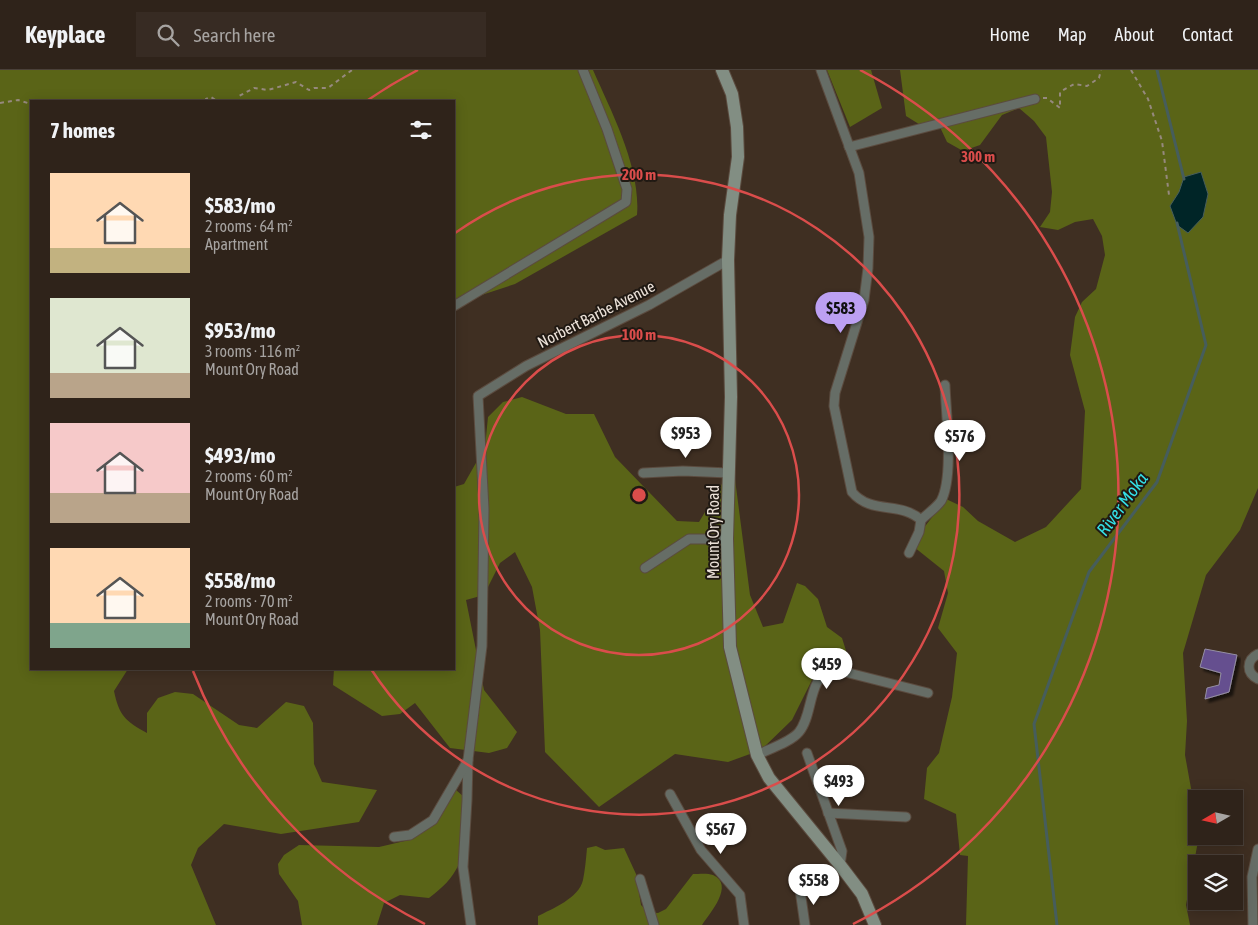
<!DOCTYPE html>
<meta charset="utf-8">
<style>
:root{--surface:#2f231a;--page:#372b23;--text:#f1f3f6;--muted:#a7a4a2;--line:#4a4039;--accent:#bca0f2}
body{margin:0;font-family:"Asap Condensed",sans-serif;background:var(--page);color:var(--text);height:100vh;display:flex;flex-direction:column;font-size:19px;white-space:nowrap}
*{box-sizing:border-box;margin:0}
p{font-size:16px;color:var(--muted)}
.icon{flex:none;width:28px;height:28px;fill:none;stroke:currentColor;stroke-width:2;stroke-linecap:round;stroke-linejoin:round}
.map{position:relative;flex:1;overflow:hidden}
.panel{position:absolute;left:30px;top:30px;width:425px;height:570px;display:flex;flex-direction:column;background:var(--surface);border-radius:0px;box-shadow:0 2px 12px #0003,0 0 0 1px var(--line)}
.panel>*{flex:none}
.needle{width:32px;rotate:261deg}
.buttons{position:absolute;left:1188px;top:720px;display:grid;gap:10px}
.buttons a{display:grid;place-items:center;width:55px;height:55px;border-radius:0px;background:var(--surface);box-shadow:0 2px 12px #0003,0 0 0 1px var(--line);font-size:25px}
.price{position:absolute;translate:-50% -42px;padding:0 11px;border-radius:18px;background:#fff;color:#222;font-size:16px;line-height:32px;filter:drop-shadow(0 1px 2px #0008)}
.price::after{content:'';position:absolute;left:50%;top:30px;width:15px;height:11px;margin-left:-8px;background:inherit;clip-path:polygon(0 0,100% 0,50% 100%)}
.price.selected{background:var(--accent);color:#111}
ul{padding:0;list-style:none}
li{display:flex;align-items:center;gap:15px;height:125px;padding:0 20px}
li span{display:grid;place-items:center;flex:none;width:140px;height:100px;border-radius:0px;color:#555}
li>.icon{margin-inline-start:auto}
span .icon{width:60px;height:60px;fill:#fffc;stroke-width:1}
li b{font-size:21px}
h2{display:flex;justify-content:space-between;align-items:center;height:60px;padding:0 20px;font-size:21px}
header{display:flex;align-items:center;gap:30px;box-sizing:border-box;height:70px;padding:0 25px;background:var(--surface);border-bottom:1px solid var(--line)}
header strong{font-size:24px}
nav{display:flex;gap:28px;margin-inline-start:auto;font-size:18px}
.search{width:350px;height:45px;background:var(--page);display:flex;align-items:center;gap:12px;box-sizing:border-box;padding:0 18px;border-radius:0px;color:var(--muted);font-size:19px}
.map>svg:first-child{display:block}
.green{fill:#5a6417}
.water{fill:#002527;stroke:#465d5c}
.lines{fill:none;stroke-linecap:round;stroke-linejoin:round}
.stream{stroke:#465d5c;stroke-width:3}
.building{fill:#65508f;stroke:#958fa4;filter:url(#shadow)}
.street-casing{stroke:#5b4b3f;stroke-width:11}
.secondary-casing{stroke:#5b4b3f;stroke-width:14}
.path{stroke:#96897e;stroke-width:2;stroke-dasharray:4 4;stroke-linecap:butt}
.street{stroke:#666d66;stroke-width:9}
.secondary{stroke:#828e83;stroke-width:12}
.ring{fill:none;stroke:#da4d4b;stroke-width:2.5}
.labels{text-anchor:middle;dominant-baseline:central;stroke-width:4;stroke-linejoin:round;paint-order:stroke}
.street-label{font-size:16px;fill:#ebe1d8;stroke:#201913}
.water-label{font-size:18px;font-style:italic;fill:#34e0e7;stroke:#201913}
.centre{fill:#da4d4b;stroke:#201913;stroke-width:2.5}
.ring-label{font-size:15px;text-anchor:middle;font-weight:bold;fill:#da4d4b;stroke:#201913;stroke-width:4;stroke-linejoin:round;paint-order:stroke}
</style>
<header>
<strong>Keyplace</strong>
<div class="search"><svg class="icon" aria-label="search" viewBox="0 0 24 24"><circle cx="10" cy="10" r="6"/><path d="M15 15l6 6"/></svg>Search here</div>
<nav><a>Home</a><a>Map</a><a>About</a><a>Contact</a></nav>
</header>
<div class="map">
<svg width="1258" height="855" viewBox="0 0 1258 855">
<defs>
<filter id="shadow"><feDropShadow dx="3.5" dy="3.5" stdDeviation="1" flood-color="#0009"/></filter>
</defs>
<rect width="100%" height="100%" fill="#3f2f22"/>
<g class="green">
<path d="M0,0H593C612,43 641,98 637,145L515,214L454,234V31H31V599H128L114,621C119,645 125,651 147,663V643L158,628L175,622L193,624L239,655L257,658L286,632L304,636L313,653L314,694L322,712L377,720L359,752L281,764L224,754L198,778L191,795L216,855H0Z"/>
<polygon points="827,0 871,0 882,38 850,57"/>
<polygon points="900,0 1258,0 1258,418 1240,460 1206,505 1183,583 1187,651 1185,685 1196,746 1196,766 1199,766 1186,835 1190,855 966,855 968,786 960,785 956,744 924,729 927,698 939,683 952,627 957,583 938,558 948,523 944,501 914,477 923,459 946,429 963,437 978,451 1015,472 1046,457 1081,419 1085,341 1070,285 1075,247 1082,232 1096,219 1105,185 1102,166 1093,149 1075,152 1058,160 1040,157 1050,142 1052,122 1046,67 1034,51 1019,38 1002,45 980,75 963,81 947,72 939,55 922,56 906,46"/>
<polygon points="522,327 566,344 594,344 615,387 677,451 699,452 726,407 735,409 750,525 763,557 783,553 797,513 805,516 818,529 827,557 842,568 848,587 814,606 792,650 761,680 728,692 675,684 599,737 545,682 540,560 532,517 515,482 500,493 484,525 466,530 484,620 517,662 507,678 489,683 450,678 415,633 400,644 382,646 333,615 334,599 454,599 454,417 464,414 485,377 488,347 503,332"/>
<path d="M456,720L464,727L459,794C452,809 442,818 429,828L400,825L384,833L377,855H302L298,831L279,804L278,794L284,785L299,775L379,777L409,770L432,750L449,725Z"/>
<path d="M596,776L605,780L624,778L636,804L641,835L648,842L658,843L666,839L693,804C699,804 708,803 713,805C735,815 710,843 702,855H538V846C552,839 579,828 583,810C585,800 586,789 587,778Z"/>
</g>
<polygon class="water" points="1201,102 1208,124 1203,147 1188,163 1177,155 1170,136 1179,122 1184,107"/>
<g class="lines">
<g class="stream">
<polyline points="1157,0 1184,109"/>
<polyline points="1057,855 1034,654 1089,502 1157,412 1206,275 1177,153"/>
</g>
</g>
<polygon class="building" points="1205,579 1237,585 1229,622 1205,629 1207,618 1219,615 1221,603 1200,597"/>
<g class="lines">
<g class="street-casing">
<g id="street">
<path d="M821,0L859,103L869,167L868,198L864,230L835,323L834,336L852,422C871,445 901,431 921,450L919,462L909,483"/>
<polyline points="849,77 1035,29"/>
<polyline points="454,236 626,132 627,119 607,59 583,0"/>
<polyline points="643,403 683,401 729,403"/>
<path d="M921,450C927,444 936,438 941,431C954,407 946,344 945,315"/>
<polyline points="645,498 689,469 727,469"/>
<path d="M1258,584C1246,590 1246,603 1258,609"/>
<polyline points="807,683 842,781 840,795"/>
<path d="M757,685C769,679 791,672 799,662C814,644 807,607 833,599L928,623"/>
<polyline points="468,690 467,730 463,797 471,855"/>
<polyline points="670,724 701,780 740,825 744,855"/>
<polyline points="828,743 906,747"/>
<polyline points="394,767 410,765 433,750 468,690 482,576 484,439 478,326 526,296 649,235 728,190"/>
<polyline points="640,809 654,855"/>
<polyline points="800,820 805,855"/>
<polyline points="1253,855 1252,807 1258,779"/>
</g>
</g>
<g class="secondary-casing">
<polyline id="secondary" points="722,0 732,24 737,57 738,87 730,145 728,190 731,327 727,469 730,577 757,685 769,708 840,795 862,824 875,855"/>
</g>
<g class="path">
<polyline points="1131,0 1148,29 1162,71 1169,125"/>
<polyline points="1043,28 1047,28 1060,38 1060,22 1074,14 1087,16 1099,8 1101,0"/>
<polyline points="206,31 206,29 211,27 217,31"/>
<polyline points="235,31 238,30 239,26 254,18 268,20 296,12 309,20 314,18 328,18 352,0"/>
<polyline points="0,33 18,30 31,34"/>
</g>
<use href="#street" class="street"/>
<use href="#secondary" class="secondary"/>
</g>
<g class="ring">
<circle cx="639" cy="425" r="160"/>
<path d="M455 163A320 320 0 1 1 371 599"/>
<path d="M425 854A479 479 0 0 1 193 601M368 30A479 479 0 0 1 418 0M860 0A479 479 0 0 1 853 854"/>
</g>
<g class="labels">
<g class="street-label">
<text transform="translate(596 244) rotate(-27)">Norbert Barbe Avenue</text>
<text transform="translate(713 462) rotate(-90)">Mount Ory Road</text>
</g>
<g class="water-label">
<text transform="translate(1122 434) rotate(-54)">River Moka</text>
</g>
</g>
<circle cx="639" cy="425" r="8" class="centre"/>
<g class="ring-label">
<text x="978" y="92">300 m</text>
<text x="639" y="110">200 m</text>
<text x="639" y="270">100 m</text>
</g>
</svg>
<div class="buttons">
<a><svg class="needle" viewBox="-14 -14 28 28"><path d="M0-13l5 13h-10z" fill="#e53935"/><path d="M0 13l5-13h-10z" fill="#a7a4a2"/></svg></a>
<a><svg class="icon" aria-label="layers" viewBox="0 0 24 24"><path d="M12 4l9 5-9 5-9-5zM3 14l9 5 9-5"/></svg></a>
</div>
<b class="price selected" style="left:841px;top:264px">$583</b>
<b class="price" style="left:686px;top:389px">$953</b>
<b class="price" style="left:960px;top:392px">$576</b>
<b class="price" style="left:827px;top:620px">$459</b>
<b class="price" style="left:839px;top:737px">$493</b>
<b class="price" style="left:721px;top:785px">$567</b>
<b class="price" style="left:814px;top:836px">$558</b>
<section class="panel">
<h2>7 homes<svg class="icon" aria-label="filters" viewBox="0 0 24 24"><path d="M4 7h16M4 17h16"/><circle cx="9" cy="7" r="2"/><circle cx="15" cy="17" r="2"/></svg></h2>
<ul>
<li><span style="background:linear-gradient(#ffd9b3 75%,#c2b280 0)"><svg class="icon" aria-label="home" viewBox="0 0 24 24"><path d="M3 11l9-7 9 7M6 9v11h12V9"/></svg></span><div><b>$583/mo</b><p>2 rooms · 64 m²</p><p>Apartment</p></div></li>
<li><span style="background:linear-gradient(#dfe7d0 75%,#b9a48a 0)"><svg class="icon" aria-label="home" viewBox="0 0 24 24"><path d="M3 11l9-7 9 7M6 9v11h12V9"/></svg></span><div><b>$953/mo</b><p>3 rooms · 116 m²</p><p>Mount Ory Road</p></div></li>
<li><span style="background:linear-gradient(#f6c9c9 70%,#b9a48a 0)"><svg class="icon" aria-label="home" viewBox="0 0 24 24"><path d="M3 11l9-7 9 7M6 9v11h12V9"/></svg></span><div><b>$493/mo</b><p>2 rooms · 60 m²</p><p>Mount Ory Road</p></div></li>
<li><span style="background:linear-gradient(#ffd9b3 75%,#7fa58c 0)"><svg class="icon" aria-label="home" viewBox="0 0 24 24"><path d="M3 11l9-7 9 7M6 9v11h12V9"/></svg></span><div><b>$558/mo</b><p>2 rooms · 70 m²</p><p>Mount Ory Road</p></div></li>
</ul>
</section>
</div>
